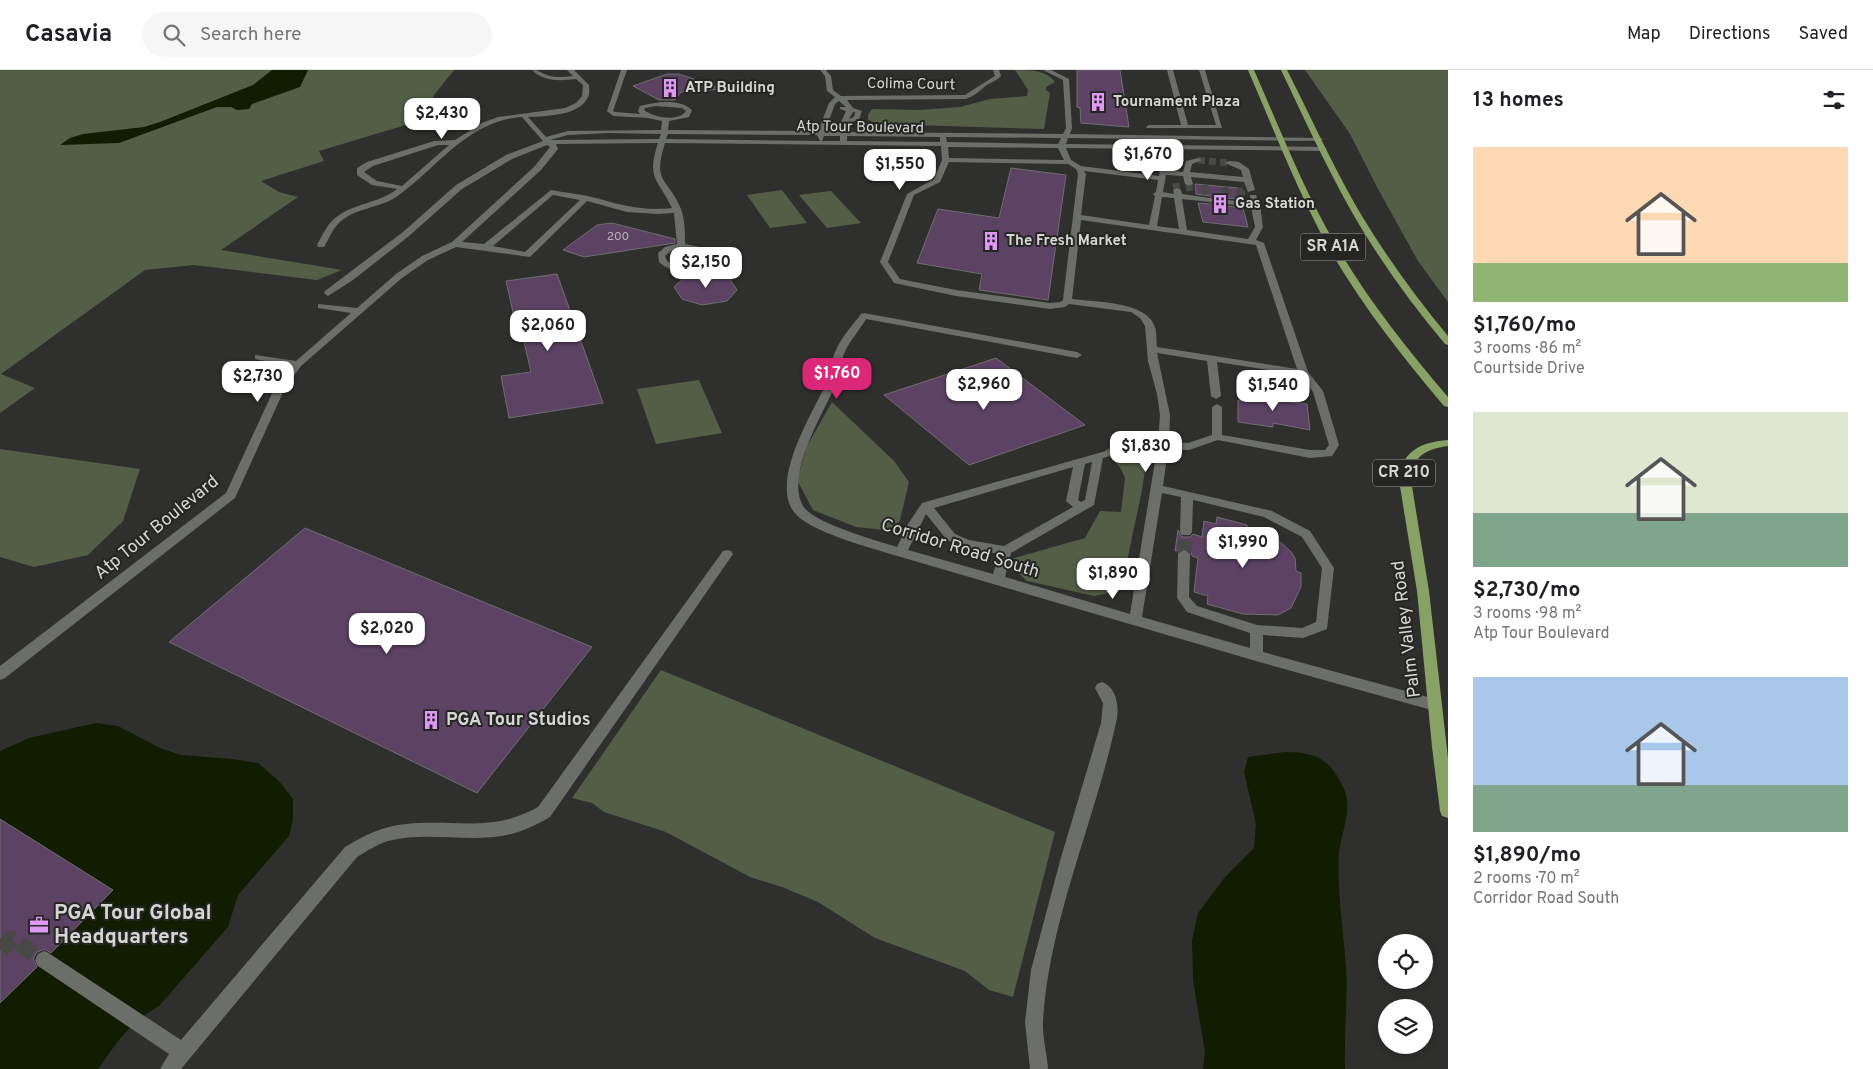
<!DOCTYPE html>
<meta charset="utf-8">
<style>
:root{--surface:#fff;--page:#f6f6f6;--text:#202124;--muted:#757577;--line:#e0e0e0;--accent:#db2777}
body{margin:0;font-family:Overpass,sans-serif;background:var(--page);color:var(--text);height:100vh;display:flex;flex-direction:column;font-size:19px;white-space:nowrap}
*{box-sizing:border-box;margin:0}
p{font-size:16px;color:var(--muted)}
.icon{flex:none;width:28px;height:28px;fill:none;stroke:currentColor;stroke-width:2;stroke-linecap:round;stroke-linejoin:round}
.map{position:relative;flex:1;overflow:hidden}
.sheet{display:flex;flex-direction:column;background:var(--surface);width:425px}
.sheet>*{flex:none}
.buttons{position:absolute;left:1378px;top:864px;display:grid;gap:10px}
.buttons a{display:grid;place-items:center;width:55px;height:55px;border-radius:50%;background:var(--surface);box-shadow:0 2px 8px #0003;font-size:25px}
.price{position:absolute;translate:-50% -42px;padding:0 11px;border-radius:10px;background:#fff;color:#222;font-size:16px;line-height:32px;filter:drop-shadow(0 1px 2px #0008)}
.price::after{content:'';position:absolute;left:50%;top:30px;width:15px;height:11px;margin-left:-8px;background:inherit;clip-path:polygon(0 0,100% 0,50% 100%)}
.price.current{background:var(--accent);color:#fff}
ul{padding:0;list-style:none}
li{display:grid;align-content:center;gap:10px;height:265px;padding:0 25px}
li span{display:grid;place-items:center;height:155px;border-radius:0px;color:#555}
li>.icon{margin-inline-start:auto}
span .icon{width:90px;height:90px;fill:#fffc;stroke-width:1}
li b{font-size:21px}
h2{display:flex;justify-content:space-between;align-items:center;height:60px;padding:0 25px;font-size:21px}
header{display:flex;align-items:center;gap:30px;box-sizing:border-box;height:70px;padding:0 25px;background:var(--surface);border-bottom:1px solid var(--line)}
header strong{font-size:24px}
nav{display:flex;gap:28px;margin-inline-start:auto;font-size:18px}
.search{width:350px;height:45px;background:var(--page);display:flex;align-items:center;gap:12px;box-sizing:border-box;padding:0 18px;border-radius:28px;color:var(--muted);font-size:19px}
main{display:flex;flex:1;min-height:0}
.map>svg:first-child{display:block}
.green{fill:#535e46}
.water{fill:#101d00}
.building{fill:#5c4364;stroke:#706d71}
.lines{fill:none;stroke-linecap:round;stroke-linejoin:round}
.minor-tunnel-far4{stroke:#484946;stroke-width:7;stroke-dasharray:7 4;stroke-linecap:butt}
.minor-tunnel-far3{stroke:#484946;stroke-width:9;stroke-dasharray:9 4.5;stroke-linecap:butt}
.minor-tunnel-far2{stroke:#484946;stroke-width:11;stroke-dasharray:11 5.5;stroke-linecap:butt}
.minor-tunnel-far1{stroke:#484946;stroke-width:14;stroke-dasharray:14 7;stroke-linecap:butt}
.minor-tunnel{stroke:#484946;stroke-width:17;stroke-dasharray:17 8;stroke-linecap:butt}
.minor{fill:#6c6e6a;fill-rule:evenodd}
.major{fill:#88a265;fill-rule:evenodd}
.labels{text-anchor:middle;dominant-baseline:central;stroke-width:4;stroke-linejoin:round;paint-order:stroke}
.far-number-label{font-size:12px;fill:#b8b2b9}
.far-street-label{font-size:15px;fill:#d6d7d5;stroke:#252623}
.far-poi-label{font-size:15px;font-weight:bold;fill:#d6d7d5;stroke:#252623;text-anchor:start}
.shield{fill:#252623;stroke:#a1a2a0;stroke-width:1}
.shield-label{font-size:16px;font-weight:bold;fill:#d6d7d5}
.street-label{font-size:18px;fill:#d6d7d5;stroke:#252623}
.poi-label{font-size:18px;font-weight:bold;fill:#d6d7d5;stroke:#252623;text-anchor:start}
.near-poi-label{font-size:21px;font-weight:bold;fill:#d6d7d5;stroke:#252623;text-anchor:start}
</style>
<header>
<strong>Casavia</strong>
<div class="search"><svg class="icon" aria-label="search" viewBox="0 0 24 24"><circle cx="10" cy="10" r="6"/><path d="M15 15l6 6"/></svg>Search here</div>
<nav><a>Map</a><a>Directions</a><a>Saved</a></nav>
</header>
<main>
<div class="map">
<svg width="1448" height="999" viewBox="0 0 1448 999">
<rect width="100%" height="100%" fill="#2f302d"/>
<g class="green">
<polygon points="0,0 454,0 434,25 429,37 409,54 319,81 324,91 261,111 279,122 298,127 221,180 342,200 317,210 194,195 145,200 1,304 35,318 0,343"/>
<path d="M1015,0C1028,0 1047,0 1055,12L1046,17V20L1050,23L1044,59L879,54L868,50V45L872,39L919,40L960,37L990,29L1027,26L1028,20Z"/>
<polygon points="1305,0 1448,0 1448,232 1418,191 1378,119 1350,64"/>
<polygon points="782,120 807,153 770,158 747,125"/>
<polygon points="831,121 861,153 827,158 799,125"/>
<polygon points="699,310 722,363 656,374 637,319"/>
<polygon points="832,332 894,391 909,412 900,450 894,461 856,457 813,440 797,410 807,376"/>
<polygon points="1110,378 1138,382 1147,387 1142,420 1122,515 1118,521 1094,526 1027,511 1018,503 1014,488 1085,468 1100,441 1121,442 1125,408 1121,399 1105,380"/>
<polygon points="0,379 140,399 123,451 88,485 34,497 0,487"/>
<polygon points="661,600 1055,762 1013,927 989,920 965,901 875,868 818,832 782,817 750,807 666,762 604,742 592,733 572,728"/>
</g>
<g class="water">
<polygon points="272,0 308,0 300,17 252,34 249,39 237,40 231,37 217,37 119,73 60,75 70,68 83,64 144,57 160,52 253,15"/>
<polygon points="96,653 118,656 160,678 181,685 232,689 258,693 279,711 293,729 293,750 289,766 238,825 228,857 160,935 136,951 118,971 98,999 0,999 0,933 113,821 0,749 0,681 29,668"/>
<path d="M1285,682C1317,682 1331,690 1344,719C1353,739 1341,763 1339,783C1337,821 1343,859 1346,896C1348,930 1344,965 1345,999H1203L1205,982L1193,910L1192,870L1198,843L1225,807L1254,778L1256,754L1244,702L1248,687Z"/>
</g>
<g class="building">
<polygon points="1077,0 1120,0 1129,57 1081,53 1080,38 1077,37"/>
<polygon points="667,4 679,4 723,19 681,22 675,30 659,30 633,16"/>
<polygon points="1011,98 1066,105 1048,230 979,220 982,204 917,193 938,139 999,148"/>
<polygon points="1195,114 1238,118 1241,129 1227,128 1221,133 1227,136 1243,138 1248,157 1203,152 1198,133 1211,134 1216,129 1210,126 1196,124"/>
<polygon points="612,153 675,169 675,173 584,187 563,180 597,155"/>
<polygon points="709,202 729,208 737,220 727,231 702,235 682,229 674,217 686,206"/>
<polygon points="557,204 603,333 509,348 501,306 531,302 517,242 513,242 506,211"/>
<polygon points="996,288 1085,355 969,395 884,325"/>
<polygon points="1246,322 1265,326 1267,329 1307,334 1310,360 1273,353 1273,357 1238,352 1238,330 1247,332"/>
<polygon points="1217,447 1247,455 1247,457 1275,467 1291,482 1295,488 1296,501 1301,503 1301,517 1291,538 1278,545 1243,544 1207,534 1208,526 1194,522 1198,488 1192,486 1191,482 1185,478 1175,481 1178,460 1182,467 1190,467 1193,464 1202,467 1204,451 1216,454"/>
<polygon points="305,458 592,577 477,723 169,572"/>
<polygon points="0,749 113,820 51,883 45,879 37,882 33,889 37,897 0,933"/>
</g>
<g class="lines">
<g class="minor-tunnel-far4">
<polyline points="1198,90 1229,93"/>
<polyline points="1176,113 1177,120"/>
<polyline points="1189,114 1190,122"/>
<polyline points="1204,115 1206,122"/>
<polyline points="1224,117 1226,122"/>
<polyline points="1239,118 1240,122"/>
</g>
<g class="minor-tunnel-far3">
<polyline points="1206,121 1207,124"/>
<polyline points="1225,121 1227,125"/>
<polyline points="1240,121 1241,126"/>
<polyline points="1210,130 1227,132"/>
</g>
<polyline class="minor-tunnel-far2" points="1186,464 1186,462"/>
<polyline class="minor-tunnel-far1" points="1184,484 1186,463"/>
<polyline class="minor-tunnel" points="0,880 12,869 44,890"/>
<g class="minor">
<path d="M532,0C539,0 541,3 547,5C555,8 564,7 573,6L567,0H574L589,15C589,19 590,24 588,27C580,46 546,46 528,47L546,67L568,61L661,60L662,51L648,48L613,46L607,41L621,0H627L613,41L615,42L640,44L638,41L640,36C656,32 679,28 692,40L689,47L669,51L668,60L818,61L829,33L835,27L827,21L825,6L820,0H826L831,6L833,20L841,26L965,25L993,7L995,6L993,0H999L1001,6C996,12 989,12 983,18C977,23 974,26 966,29L847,30L853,38L862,41L859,49L846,55L847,62L1063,64L1066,58L1063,10L1043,0H1051L1069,9L1072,58L1070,64L1321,68L1323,69L1319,71L1159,69L1162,75L1323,77L1327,79L1323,81L1164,79L1169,91L1167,100L1183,102L1186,91L1198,88L1202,90L1192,94L1190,102L1243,107L1241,100L1225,93L1229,91L1239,92L1249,99L1255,120L1248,122L1244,112L1191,107L1193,114L1189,116L1185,114L1183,106L1166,105L1163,122L1174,124L1173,120L1177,118L1181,120L1182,124L1210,128L1214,130L1210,132L1182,129L1187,160L1248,169L1255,157L1251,137L1227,134L1223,132L1227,130L1250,132V125H1256L1260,135L1263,157L1256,170L1264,173L1308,302L1323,321L1339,375L1332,386L1310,388L1218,370L1189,380L1168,379L1163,416L1272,441L1310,461L1332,495L1334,498L1327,559L1303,568L1263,565V582L1435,629L1440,631L1442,635L1440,639L1435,641L1256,591L887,483C865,476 808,461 794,442C770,410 812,344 826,314C830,305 830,295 834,285C839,270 851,257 861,244L864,243L1077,282L1082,285L1077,288L866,249C859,261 849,271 844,284C840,294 840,305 836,314C823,344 785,404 803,436C813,453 878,471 897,477L908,454L922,433L1120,377L1158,372L1160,345L1157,324L1148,291L1145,256L1140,248L1131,242L1069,234L1065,237L1050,239L956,226L894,213L880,192L907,124L934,109L942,90L941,76L665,73C652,115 668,107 681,139C685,150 685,162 685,174L704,178L710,186C700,203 674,206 659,192L658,183L665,177L677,174L674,143L658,144L627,142L587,131L530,187L456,177L428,190L402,208L301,296L285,318L235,428L5,608L0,610V596L226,423L275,317L291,296L255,289V285L296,291L351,243L318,238V234L357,238L396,204L422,186L452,172L535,96L550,77L547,75L512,89L462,119L409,166L353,210L328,226L324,223L325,221L403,162L456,115L506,85L543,71L522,47C468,51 439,96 399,125C381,139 354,137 338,154C332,160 329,169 324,177H318L317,175C322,166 326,156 334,149C352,133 378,134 397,119L372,115L357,105V98L367,92L434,71L455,70L482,53L498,47L565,38L576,33L582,26L583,15L576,9C560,11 544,12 532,0ZM839,31L846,37H840V39L846,41L840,54V62L825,61L835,34ZM656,36L682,38L686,41C679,52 654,48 644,40L645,38ZM853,42H855L854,47L849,49ZM609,63L661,64L659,69L550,70L568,65ZM668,64L817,65L820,71L666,69ZM824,66H840V71H822ZM847,66L940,67V72L847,71ZM946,67L1061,68L1058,74L947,72ZM1068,68L1155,69L1153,71L1155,75L1066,74ZM658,73C646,110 658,108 672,138C642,141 625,136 596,128C582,124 566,123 551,120L484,174L462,172L541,100L558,79L556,74ZM438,75H449L402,116L377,111L364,102L373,96ZM948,77L1058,78L1064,90L949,88ZM1066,78L1157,79L1161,91L1159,106L1081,96L1071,90ZM949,92L1068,94L1076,99L1078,104L1063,230L1060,232L1050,233L956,220L900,209L888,192L914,125L940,112ZM1084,101L1158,110L1156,122L1153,124L1155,126L1149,155L1081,145L1086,104ZM553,125L580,130L525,182L493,176ZM1162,127L1174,128L1179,159L1157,156ZM1081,150L1256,175L1297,299L1157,277C1156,271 1157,263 1155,257C1147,231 1094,232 1072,229ZM681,179L698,182L702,186C694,198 678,197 667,191L665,186L671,181ZM1157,283L1207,291L1211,326L1216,329L1221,326L1217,292L1300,305L1313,322L1329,375L1325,380H1310L1222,365V337L1217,334L1212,337V365L1188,373L1169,372L1170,345ZM1157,379L1130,544L1005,507L1011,483L1094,435L1103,388L1121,383ZM1092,392L1085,430L1081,432L1078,430L1085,394ZM1073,397L1066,431L1073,437L1004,476L969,470L955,464L934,438ZM1162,423L1181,427L1180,462L1182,465H1190L1192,462L1193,430L1264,447L1302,467L1322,498L1316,552L1302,558L1257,555L1197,536L1189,527L1190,484L1184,480L1178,484L1177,528L1187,542L1250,563V578L1142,547ZM926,444L947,470L966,478L999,484L993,504L908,480Z"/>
<polygon points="1167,0 1173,0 1188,55 1216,55 1199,0 1205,0 1222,58 1147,58 1146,57 1149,55 1181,55"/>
<path d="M727,480L731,481L733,484L731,487L550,747C536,755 522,762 507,765C468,773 426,761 388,771C376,775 367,781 357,787L181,999H160L169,984L38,896L35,890L38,884L44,881L50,884L181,970L345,777C364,765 384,756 406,754C455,749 492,763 538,737L723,481Z"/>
<path d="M1102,612C1116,617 1119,635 1117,648C1096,749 1050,846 1043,950C1042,966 1047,983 1048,999H1030L1025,952L1031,900L1060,791L1101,653L1103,633L1095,618L1097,614Z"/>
</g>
<g class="major">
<path d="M1248,0H1254C1280,59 1303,119 1336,175C1368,230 1407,279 1448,327V337L1444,336C1401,285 1359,232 1326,173C1296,117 1273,58 1248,0Z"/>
<path d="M1281,0H1287C1310,45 1331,92 1356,136C1383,182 1414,225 1448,266V275L1445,274C1409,231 1376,185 1349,137C1324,92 1303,46 1281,0Z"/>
<path d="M1448,370V376C1428,379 1416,384 1410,404L1429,521L1448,688V748L1442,746L1440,741L1432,677L1417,521L1398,404C1406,379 1423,372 1448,370Z"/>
</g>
</g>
<defs>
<g id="building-bare" transform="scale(1.5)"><path d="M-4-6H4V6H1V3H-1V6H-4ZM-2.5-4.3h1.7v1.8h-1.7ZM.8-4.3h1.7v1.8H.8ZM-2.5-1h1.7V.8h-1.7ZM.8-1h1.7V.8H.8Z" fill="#dd99f3" stroke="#252623" stroke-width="2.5" paint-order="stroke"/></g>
<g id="office-bare" transform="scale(1.5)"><path d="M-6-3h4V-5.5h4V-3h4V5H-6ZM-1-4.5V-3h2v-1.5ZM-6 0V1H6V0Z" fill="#dd99f3" stroke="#252623" stroke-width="2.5" paint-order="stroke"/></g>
</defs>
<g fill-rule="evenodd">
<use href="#building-bare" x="670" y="18"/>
<use href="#building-bare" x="1098" y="32"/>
<use href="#building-bare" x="1220" y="134"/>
<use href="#building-bare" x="991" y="171"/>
<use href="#building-bare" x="431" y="650"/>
<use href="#office-bare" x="39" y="855"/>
</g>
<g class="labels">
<g class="far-number-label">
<text x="618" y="167">200</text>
</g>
<g class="far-street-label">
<text transform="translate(911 15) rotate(1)">Colima Court</text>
<text transform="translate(860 58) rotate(1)">Atp Tour Boulevard</text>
</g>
<g class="far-poi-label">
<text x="685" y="18">ATP Building</text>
<text x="1113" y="32">Tournament Plaza</text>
<text x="1235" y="134">Gas Station</text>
<text x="1006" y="171">The Fresh Market</text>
</g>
<g class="shield">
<rect x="1300.5" y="163.5" width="65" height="27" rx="4"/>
<rect x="1373" y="389.5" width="62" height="27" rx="4"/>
</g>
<g class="shield-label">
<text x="1333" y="177">SR A1A</text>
<text x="1404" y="403">CR 210</text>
</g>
<g class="street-label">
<text transform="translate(157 458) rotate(-39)">Atp Tour Boulevard</text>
<text transform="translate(960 479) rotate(17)">Corridor Road South</text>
<text transform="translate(1407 559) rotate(-97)">Palm Valley Road</text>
</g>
<g class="poi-label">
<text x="446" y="650">PGA Tour Studios</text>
</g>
<g class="near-poi-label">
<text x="54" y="843">PGA Tour Global<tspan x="54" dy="24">Headquarters</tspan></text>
</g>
</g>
</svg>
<div class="buttons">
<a><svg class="icon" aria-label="locate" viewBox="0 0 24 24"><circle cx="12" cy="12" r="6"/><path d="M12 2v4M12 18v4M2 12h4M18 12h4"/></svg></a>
<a><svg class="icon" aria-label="layers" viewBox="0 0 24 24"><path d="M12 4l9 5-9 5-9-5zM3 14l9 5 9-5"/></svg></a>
</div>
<b class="price" style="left:442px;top:70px">$2,430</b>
<b class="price" style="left:1148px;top:111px">$1,670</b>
<b class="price" style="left:900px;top:121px">$1,550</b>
<b class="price" style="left:706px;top:219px">$2,150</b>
<b class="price" style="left:548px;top:282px">$2,060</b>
<b class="price current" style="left:837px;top:330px">$1,760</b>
<b class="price" style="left:258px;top:333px">$2,730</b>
<b class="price" style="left:984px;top:341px">$2,960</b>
<b class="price" style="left:1273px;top:342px">$1,540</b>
<b class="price" style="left:1146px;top:403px">$1,830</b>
<b class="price" style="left:1243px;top:499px">$1,990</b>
<b class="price" style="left:1113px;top:530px">$1,890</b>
<b class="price" style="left:387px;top:585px">$2,020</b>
</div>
<section class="sheet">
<h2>13 homes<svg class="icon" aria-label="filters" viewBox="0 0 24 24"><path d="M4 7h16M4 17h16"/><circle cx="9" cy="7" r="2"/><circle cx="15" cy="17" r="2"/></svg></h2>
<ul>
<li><span style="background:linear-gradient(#ffd9b3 75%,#8fb573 0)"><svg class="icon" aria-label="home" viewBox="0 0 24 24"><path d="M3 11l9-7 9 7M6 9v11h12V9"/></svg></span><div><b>$1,760/mo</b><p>3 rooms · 86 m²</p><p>Courtside Drive</p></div></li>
<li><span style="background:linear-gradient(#dfe7d0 65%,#7fa58c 0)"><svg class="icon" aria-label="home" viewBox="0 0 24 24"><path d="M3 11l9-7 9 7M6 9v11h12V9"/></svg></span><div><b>$2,730/mo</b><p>3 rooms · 98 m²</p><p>Atp Tour Boulevard</p></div></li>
<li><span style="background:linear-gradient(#a9c7e8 70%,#7fa58c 0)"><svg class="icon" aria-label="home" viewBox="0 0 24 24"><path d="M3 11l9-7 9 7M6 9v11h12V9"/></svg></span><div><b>$1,890/mo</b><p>2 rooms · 70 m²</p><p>Corridor Road South</p></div></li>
</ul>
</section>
</main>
